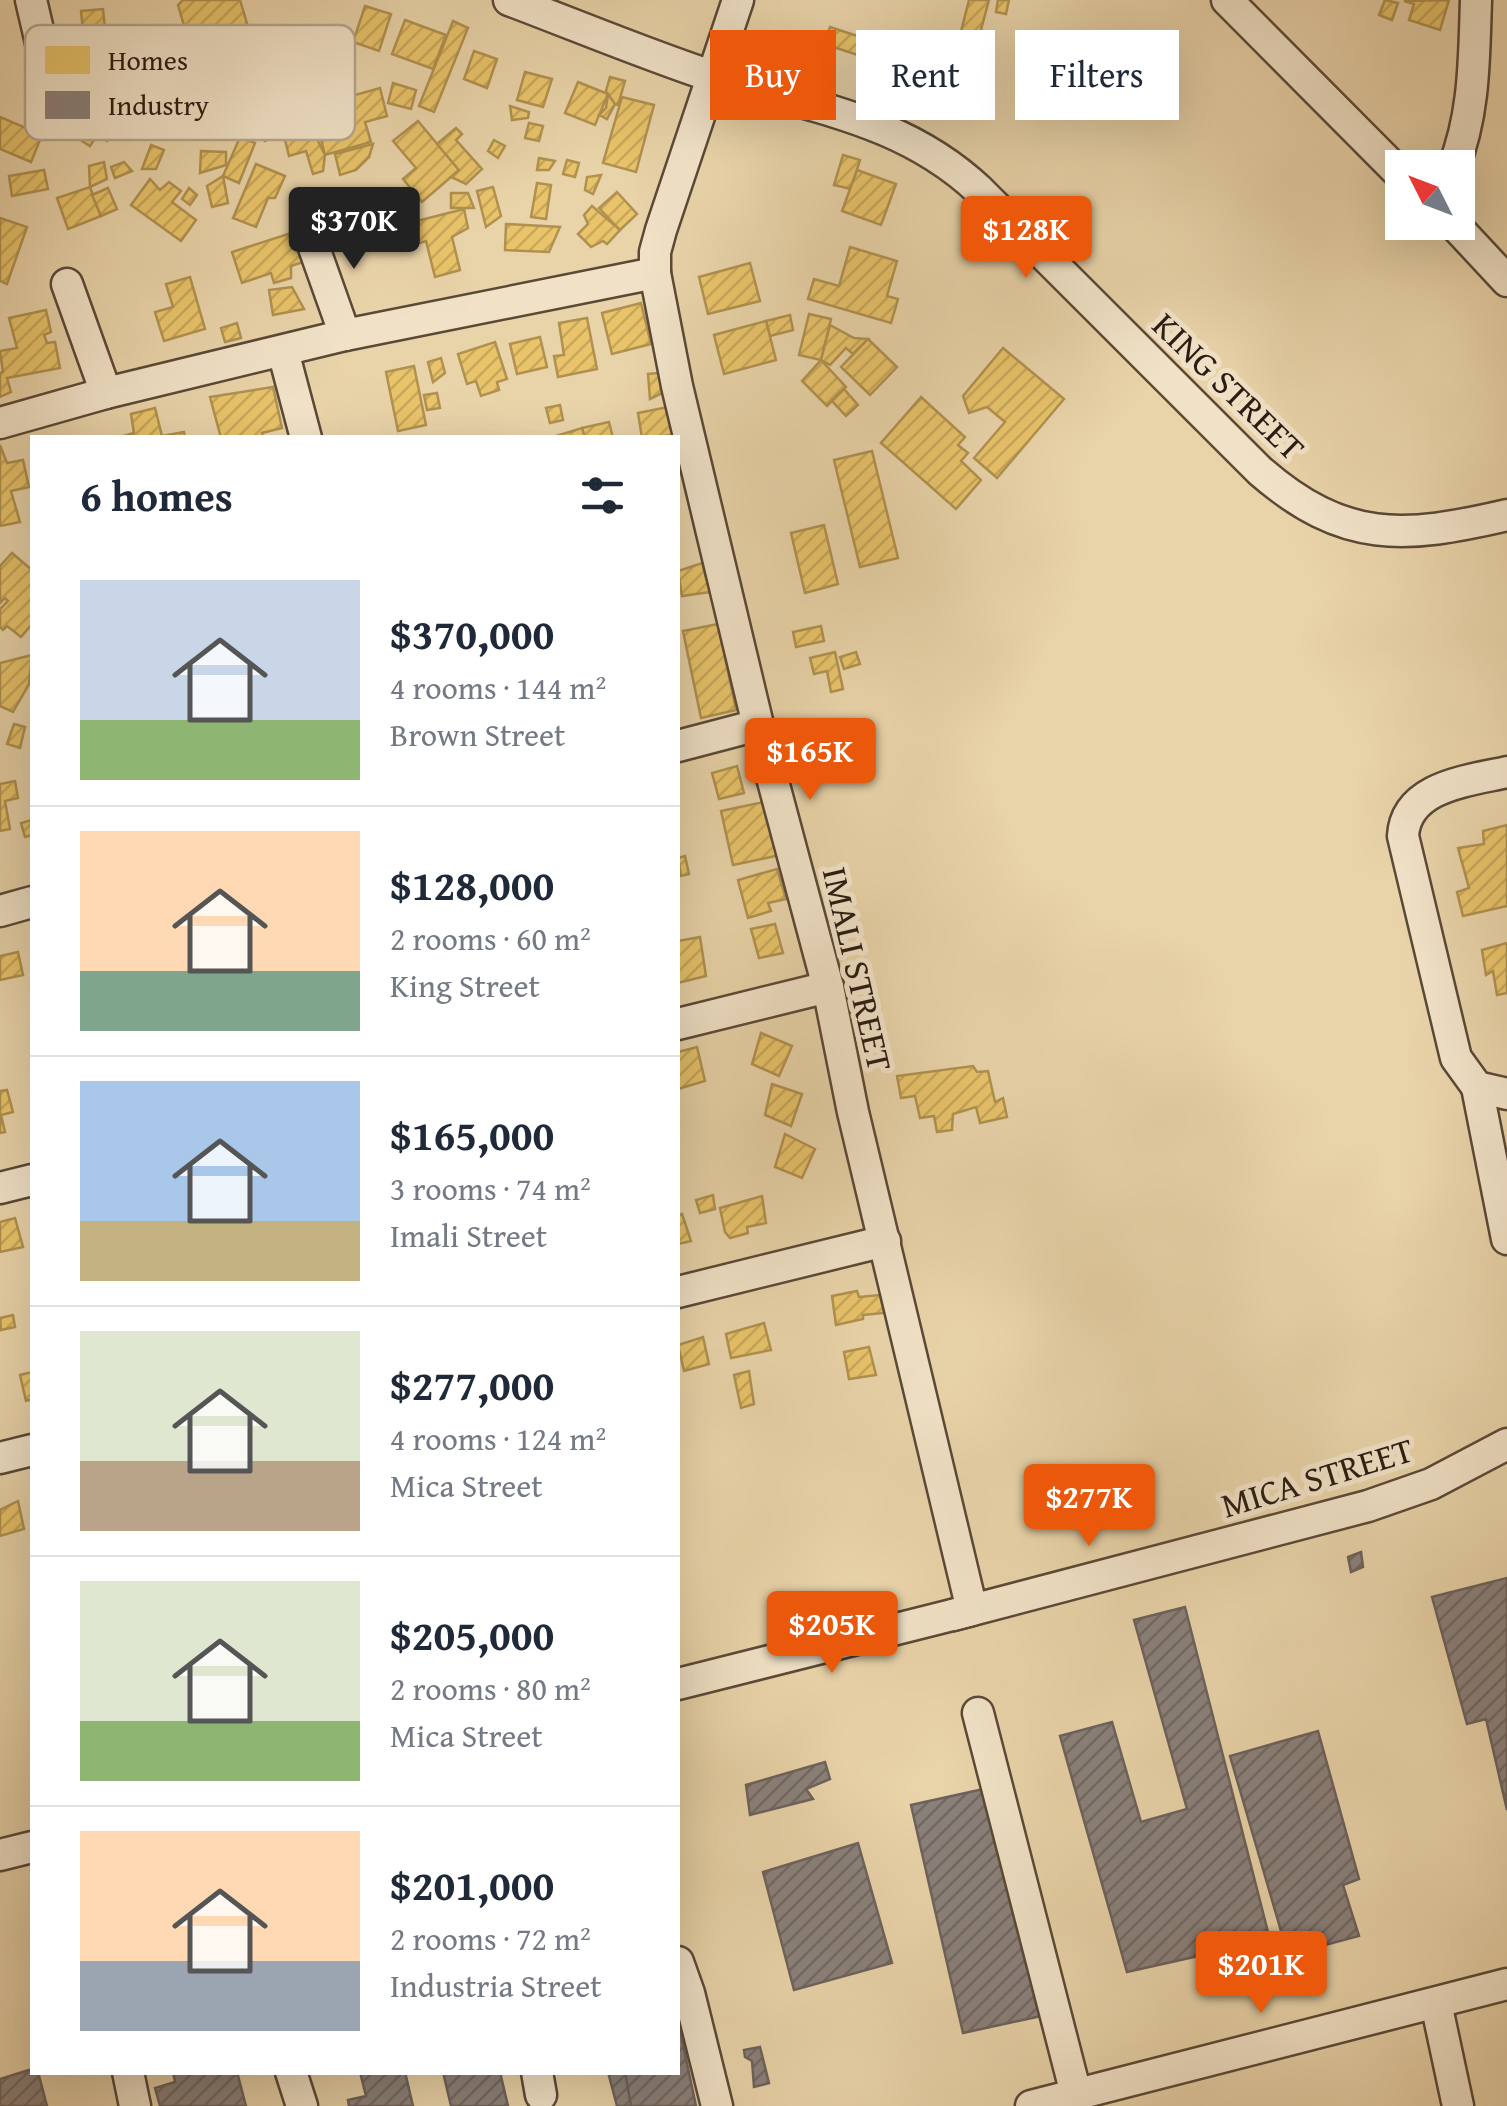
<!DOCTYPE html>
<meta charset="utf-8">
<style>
:root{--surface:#fff;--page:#f2f2f3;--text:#1f2937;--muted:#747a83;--line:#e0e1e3;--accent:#ea580c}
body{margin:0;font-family:"Gentium Book Plus",serif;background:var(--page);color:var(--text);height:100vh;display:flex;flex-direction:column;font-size:38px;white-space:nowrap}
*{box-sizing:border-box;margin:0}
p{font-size:32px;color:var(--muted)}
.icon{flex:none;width:55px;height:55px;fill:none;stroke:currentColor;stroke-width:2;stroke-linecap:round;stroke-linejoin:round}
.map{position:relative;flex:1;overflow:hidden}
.panel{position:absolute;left:30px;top:435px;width:650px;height:1640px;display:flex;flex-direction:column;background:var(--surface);border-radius:0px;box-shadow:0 10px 40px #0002}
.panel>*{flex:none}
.hud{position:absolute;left:710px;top:30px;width:645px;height:90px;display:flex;gap:20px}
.needle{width:65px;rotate:312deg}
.controls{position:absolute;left:1385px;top:150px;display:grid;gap:20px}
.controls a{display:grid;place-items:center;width:90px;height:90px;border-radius:0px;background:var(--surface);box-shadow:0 10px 40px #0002;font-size:50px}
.price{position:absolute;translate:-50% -85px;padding:0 22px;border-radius:10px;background:var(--accent);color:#fff;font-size:32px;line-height:65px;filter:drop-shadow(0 2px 5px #0008)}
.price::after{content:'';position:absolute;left:50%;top:60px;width:30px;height:22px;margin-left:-15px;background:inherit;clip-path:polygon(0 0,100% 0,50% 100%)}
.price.current{background:#222;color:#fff}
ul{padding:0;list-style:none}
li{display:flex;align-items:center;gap:30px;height:250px;padding:0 50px}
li+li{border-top:2px solid var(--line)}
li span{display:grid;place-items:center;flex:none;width:280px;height:200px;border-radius:0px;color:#555}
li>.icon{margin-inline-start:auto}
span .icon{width:120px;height:120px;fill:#fffc;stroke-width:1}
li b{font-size:42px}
h2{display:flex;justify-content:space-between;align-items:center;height:120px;padding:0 50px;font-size:42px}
.chip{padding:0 35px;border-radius:0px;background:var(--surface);box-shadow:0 10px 40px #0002;font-size:35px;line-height:90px}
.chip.current{background:var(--accent);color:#fff}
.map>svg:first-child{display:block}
.homes{fill:url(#homes-hatch);stroke:#b0914f;stroke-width:2.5}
.industry{fill:url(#industry-hatch);stroke:#6d625c;stroke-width:2.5}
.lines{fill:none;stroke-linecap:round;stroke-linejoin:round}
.minor-casing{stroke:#5a4937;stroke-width:35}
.minor{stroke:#f1e2c7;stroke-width:30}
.labels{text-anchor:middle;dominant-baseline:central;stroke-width:10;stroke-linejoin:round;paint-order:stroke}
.street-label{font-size:35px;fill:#2a1b11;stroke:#f1e2c7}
.key{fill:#f1e2c7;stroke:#b5a690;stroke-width:2.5}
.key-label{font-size:28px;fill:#2a1b11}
</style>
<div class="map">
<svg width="1507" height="2106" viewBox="0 0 1507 2106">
<defs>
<pattern id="homes-hatch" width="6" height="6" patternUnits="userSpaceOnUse" patternTransform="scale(2.5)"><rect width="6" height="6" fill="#e9c46a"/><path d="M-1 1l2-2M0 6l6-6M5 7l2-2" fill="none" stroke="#c8a85b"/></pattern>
<pattern id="industry-hatch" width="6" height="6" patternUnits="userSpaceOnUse" patternTransform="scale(2.5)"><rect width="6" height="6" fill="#8a817c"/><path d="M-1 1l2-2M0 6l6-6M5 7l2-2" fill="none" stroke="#716964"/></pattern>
</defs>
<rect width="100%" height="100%" fill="#e9d3a9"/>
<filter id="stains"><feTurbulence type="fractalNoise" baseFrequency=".002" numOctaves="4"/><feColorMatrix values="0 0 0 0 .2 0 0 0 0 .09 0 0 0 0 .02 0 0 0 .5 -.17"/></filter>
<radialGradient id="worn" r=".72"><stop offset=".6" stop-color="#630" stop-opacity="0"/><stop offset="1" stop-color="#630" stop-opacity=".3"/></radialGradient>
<g class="homes">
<polygon points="183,0 240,0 266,87 207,104 178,5"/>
<polygon points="969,0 989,0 972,63 954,59"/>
<polygon points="998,0 1009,0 1006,14 996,12"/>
<polygon points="1385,0 1398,3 1392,20 1379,15"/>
<polygon points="1449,0 1440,30 1409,20 1414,4 1404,1"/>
<polygon points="365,6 391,14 379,51 353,42"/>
<polygon points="103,9 106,39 84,41 81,11"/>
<polygon points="405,20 446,35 433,69 392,54"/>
<polygon points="453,21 468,28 434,112 419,106"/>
<polygon points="830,27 888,46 882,63 824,44"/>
<polygon points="890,50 948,69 943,83 885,64"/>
<polygon points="474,51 497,59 487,88 464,79"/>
<polygon points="525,72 552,79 543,107 517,100"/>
<polygon points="124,76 145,92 107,141 86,124"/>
<polygon points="610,77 625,81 618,105 603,101"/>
<polygon points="578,82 608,94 595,125 565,113"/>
<polygon points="393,83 416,90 411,109 388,103"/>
<polygon points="380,88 387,116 365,122 371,142 325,155 318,128 328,126 322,104"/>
<polygon points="608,94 615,104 607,119 599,115 606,108"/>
<polygon points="622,97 654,105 636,172 603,163"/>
<polygon points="510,106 529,112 528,118 512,120"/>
<polygon points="276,114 278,136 265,141 265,118"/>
<polygon points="0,117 42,135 31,162 0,149"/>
<polygon points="418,121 459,170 422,202 403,179 416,168 393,141"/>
<polygon points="529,123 543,126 539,141 525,138"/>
<polygon points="456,128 462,134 456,140 482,169 466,184 451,177 459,170 437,144"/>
<polygon points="312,129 325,155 323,171 313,174 306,151 289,156 284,136"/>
<polygon points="88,132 96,137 90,146 82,141"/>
<polygon points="240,137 255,143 239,183 223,176"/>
<polygon points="494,140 505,146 498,158 488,151"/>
<polygon points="373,144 369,157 356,170 340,175 335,154"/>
<polygon points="151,145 164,150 156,169 142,169"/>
<polygon points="201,151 226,152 226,165 200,173"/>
<polygon points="843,155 860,160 851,189 834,185"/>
<polygon points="539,158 555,161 549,170 537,170"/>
<polygon points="567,160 579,163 575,177 563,174"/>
<polygon points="104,162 107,179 90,187 89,166"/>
<polygon points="124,162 132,171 115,178 111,167"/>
<polygon points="256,164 285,176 275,198 268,198 256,227 233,218"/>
<polygon points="44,170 48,189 12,196 9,176"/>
<polygon points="857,170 896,184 881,225 842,211"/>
<polygon points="601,175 593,194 585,190 587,177"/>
<polygon points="223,176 228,203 212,207 207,186"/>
<polygon points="150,179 160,190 169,182 181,191 172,202 196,220 181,241 131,205"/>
<polygon points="537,183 551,185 546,219 531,217"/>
<polygon points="90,187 101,216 68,229 57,198"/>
<polygon points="493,187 501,216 486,227 477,191"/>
<polygon points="108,188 117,209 101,216 92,195"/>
<polygon points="189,188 197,195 190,205 182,199"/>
<polygon points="617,192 637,214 620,230 599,208"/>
<polygon points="451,193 468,193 474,208 451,208"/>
<polygon points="592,206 620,230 607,244 603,241 591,247 578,234 588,224 584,215"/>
<polygon points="464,209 468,228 452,237 460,270 435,277 426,241 410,246 405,224"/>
<polygon points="0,218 27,227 7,284 0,281"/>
<polygon points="506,224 560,227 549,252 505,250"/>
<polygon points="307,228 306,261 291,266 291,278 274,283 271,273 242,283 232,252"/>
<polygon points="850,247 897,261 887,296 898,299 891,323 808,299 814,279 839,286"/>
<polygon points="750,263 760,301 708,314 699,277"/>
<polygon points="190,277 205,329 164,341 155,312 173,307 166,284"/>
<polygon points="292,287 304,309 273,315 269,290"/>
<polygon points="641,303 651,344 612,354 602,313"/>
<polygon points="46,310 51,332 44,335 47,343 55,342 60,368 7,378 11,392 0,397 0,373 3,372 0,351 17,348 9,318"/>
<polygon points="809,314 831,319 821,360 799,355"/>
<polygon points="790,315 793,330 770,336 766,321"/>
<polygon points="587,318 597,369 558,377 554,356 564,355 559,323"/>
<polygon points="766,321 776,360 724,374 714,335"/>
<polygon points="237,323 241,338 225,342 221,328"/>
<polygon points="830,325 854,338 868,339 853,354 846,348 830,365 821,360"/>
<polygon points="540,337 547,367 517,374 510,344"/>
<polygon points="868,339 897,367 870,395 841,367"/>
<polygon points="495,342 507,379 497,382 499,390 481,396 476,381 467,384 458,354"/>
<polygon points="1003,348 1064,399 997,478 974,458 1005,422 987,407 969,413 963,396"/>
<polygon points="441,358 445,373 433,382 428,362"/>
<polygon points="821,360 846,387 827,406 802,381"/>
<polygon points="414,366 426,425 398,431 386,372"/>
<polygon points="670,372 677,386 650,399 648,374"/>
<polygon points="273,387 282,428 262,433 263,438 221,438 210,397"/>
<polygon points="844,389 858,405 846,416 832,401"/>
<polygon points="437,393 440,408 427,410 424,395"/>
<polygon points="921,397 965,437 958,445 968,453 961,461 981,480 956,509 881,443"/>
<polygon points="560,405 563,420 550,423 546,408"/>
<polygon points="668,407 673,435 642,438 638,413"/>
<polygon points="155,408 162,436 184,432 185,438 116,438 134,433 131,414"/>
<polygon points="609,422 613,438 585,438 582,428"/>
<polygon points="582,428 585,438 553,438 553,437"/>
<polygon points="0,445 7,463 23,460 29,487 11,491 20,522 0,526"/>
<polygon points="872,451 898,558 860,567 834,460"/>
<polygon points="824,525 838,584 805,593 791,533"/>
<polygon points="12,553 32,570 32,624 21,637 7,626 3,630 0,627 0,609 8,601 5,598 0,603 0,566"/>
<polygon points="702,563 710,592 682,596 678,571"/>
<polygon points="718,624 736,710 701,718 683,631"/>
<polygon points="821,626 824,641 796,647 793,632"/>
<polygon points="835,652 843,689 831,692 827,671 814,674 810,658"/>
<polygon points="856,652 860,664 844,669 840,657"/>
<polygon points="32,655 29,684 13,712 0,706 0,663"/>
<polygon points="14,724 25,727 20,748 7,744"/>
<polygon points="737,766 744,793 719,799 712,773"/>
<polygon points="15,781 18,798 5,801 10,829 0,831 0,784"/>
<polygon points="773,800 785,854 733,865 721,811"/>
<polygon points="32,820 32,835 25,837 21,823"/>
<polygon points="1507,825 1507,906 1463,916 1457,892 1469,888 1458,848 1484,844 1483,831"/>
<polygon points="685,856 689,874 681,876 678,858"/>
<polygon points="777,869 786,899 768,903 771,911 748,918 738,880"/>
<polygon points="775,924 783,953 759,958 751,929"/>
<polygon points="700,937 706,976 678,983 678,941"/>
<polygon points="1507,943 1507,993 1497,995 1493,971 1486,975 1482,950"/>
<polygon points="18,952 23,975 0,980 0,956"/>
<polygon points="761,1033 792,1046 779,1076 752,1064"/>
<polygon points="697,1047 705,1081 678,1089 678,1052"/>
<polygon points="973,1066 977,1072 988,1071 995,1102 1003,1098 1007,1117 980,1123 976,1107 953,1114 952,1130 937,1132 934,1116 920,1118 915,1096 901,1098 897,1076"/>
<polygon points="772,1084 802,1094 791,1126 765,1115"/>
<polygon points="7,1090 13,1112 1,1115 5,1132 0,1133 0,1091"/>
<polygon points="785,1134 815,1149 802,1178 775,1167"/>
<polygon points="713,1195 715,1209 700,1213 696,1200"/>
<polygon points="762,1196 766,1223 747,1227 748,1233 730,1238 725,1232 720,1208"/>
<polygon points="682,1214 691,1241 678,1244 678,1216"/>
<polygon points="15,1218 23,1247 0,1252 0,1222"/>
<polygon points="857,1291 859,1297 880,1295 884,1313 863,1315 863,1319 836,1325 832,1296"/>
<polygon points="13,1315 15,1327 1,1330 0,1318"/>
<polygon points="764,1323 771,1350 731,1358 726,1334"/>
<polygon points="703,1337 709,1364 684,1371 678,1345"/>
<polygon points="869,1347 876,1375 849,1379 844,1352"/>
<polygon points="749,1371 754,1404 741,1408 734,1375"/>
<polygon points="32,1372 32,1399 26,1401 20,1375"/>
<polygon points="18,1501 24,1529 0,1536 0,1510"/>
</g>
<g class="industry">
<polygon points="1361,1552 1363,1567 1351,1572 1348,1557"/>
<polygon points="1507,1578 1507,1810 1486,1719 1467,1724 1432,1597"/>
<polygon points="1185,1607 1270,1940 1127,1972 1060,1736 1112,1722 1141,1822 1187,1809 1134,1620"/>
<polygon points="1318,1731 1359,1879 1343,1885 1359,1936 1288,1955 1230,1756"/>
<polygon points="825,1762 830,1779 806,1789 813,1799 750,1815 746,1785"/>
<polygon points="988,1788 1046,2015 963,2033 911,1805"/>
<polygon points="858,1843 892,1963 794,1990 763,1872"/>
<polygon points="678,2021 696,2106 631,2106 623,2072 678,2072"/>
<polygon points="760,2047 769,2083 754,2087 752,2061 745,2057 744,2050"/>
<polygon points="32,2069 32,2072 38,2072 47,2106 0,2106 0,2079"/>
<polygon points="173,2072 237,2072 246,2106 160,2106 155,2088 175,2082"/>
<polygon points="360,2072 405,2072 413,2106 349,2106 348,2100 366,2096"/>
<polygon points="443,2072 500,2072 508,2106 451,2106"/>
<polygon points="608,2072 625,2072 631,2106 617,2106"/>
</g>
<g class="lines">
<g class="minor-casing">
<g id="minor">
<polyline points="31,0 45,60"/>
<path d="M509,0C578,26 647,55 717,78C812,108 904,119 980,191L1260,471C1344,544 1404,539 1507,515"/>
<polyline points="1227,0 1402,176"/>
<path d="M1453,168C1475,114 1474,57 1476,0"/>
<polyline points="1452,222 1507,281"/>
<polyline points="307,228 345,335"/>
<polyline points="67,284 106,393"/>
<polyline points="283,351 306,438"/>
<polyline points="0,423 106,393 345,335 655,273"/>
<polyline points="678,746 758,725"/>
<path d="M1507,772C1468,781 1406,786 1403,836L1456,1058L1477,1087L1507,1094"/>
<polyline points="0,911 32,902"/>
<polyline points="678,1024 828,987"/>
<polyline points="1477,1087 1507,1239"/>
<polyline points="0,1188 32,1180"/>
<polyline points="678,1292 885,1241"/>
<polyline points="0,1458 32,1450"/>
<polyline points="953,1615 1368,1506 1431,1484 1507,1444"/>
<polyline points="678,1684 972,1610 853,1112 828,987 758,725 677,386 655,273 655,252 661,230 738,0"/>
<polyline points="978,1713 1076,2094"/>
<polyline points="0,1855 32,1847"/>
<polyline points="678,1962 689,1993 717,2106"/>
<polyline points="1436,2003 1458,2106"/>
<polyline points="128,2072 135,2106"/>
<polyline points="291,2072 302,2106"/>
<polyline points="537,2072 541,2095"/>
<polyline points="1031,2106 1507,1984"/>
</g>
</g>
<use href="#minor" class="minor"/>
</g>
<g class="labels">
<g class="street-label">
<text transform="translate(1229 386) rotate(44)">KING STREET</text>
<text transform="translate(858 969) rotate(77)">IMALI STREET</text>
<text transform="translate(1317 1477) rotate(-17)">MICA STREET</text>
</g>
</g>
<rect x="25" y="25" width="330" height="115" rx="15" class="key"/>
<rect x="45" y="46" width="45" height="28" fill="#e9c46a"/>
<rect x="45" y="91" width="45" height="28" fill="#8a817c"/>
<g class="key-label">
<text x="108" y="70">Homes</text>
<text x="108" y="115">Industry</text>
</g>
<rect width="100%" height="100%" filter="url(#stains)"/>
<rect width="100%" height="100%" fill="url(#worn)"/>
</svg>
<div class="controls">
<a><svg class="needle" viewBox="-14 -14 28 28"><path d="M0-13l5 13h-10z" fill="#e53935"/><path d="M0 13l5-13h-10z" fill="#747a83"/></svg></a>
</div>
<b class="price current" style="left:354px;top:272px">$370K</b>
<b class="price" style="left:1026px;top:281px">$128K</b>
<b class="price" style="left:810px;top:803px">$165K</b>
<b class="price" style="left:1089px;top:1549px">$277K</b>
<b class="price" style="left:832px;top:1676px">$205K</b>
<b class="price" style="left:1261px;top:2016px">$201K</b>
<div class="hud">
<a class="chip current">Buy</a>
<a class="chip">Rent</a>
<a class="chip">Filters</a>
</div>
<section class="panel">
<h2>6 homes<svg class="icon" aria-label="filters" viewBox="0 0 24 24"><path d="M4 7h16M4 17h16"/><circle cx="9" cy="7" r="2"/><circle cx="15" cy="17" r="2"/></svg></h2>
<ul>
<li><span style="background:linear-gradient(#c9d6e8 70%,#8fb573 0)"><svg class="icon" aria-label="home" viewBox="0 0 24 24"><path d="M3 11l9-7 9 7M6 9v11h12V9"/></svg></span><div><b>$370,000</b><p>4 rooms · 144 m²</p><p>Brown Street</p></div></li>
<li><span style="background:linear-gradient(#ffd9b3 70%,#7fa58c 0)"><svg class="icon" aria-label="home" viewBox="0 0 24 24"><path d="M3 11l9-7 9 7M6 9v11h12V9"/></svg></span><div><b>$128,000</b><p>2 rooms · 60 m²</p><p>King Street</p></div></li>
<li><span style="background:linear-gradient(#a9c7e8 70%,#c2b280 0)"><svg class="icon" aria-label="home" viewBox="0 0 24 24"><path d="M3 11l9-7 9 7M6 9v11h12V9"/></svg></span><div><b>$165,000</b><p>3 rooms · 74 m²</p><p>Imali Street</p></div></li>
<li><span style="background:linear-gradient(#dfe7d0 65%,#b9a48a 0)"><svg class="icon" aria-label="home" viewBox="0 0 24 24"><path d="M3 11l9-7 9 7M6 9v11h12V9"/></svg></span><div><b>$277,000</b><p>4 rooms · 124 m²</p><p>Mica Street</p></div></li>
<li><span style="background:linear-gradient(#dfe7d0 70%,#8fb573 0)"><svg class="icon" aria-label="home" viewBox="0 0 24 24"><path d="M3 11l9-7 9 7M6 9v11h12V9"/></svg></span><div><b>$205,000</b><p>2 rooms · 80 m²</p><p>Mica Street</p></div></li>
<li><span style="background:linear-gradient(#ffd9b3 65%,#9aa5b1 0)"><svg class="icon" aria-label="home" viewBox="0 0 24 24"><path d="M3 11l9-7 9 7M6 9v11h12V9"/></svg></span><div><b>$201,000</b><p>2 rooms · 72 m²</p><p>Industria Street</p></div></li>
</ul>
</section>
</div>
